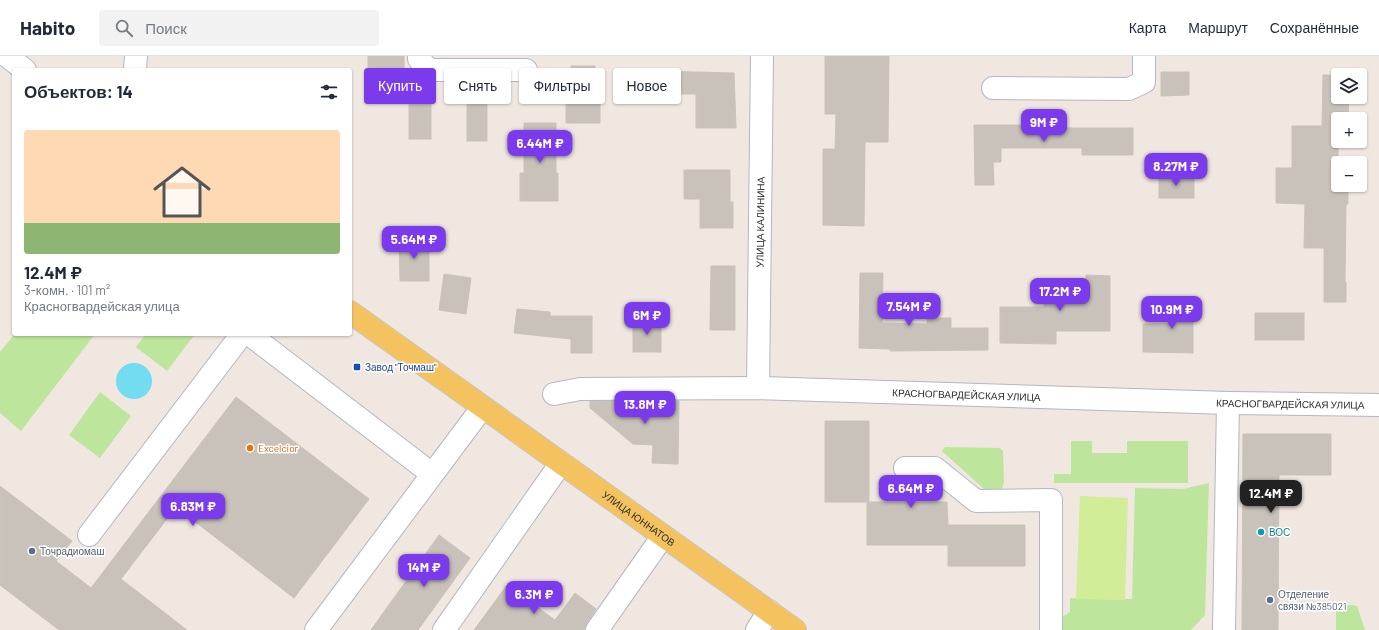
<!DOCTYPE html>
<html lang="ru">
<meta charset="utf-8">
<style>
:root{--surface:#fff;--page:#f2f2f3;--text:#1f2937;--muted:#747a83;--line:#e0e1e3;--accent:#7c3aed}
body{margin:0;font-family:Barlow,sans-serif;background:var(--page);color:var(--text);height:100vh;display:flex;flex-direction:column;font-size:15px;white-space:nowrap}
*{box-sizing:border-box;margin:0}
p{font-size:13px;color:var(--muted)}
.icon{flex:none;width:22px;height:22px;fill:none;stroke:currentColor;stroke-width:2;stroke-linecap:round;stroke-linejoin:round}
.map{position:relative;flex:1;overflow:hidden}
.sheet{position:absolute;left:12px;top:12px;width:340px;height:268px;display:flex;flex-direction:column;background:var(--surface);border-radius:4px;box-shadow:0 1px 3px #0004}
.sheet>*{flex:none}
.guide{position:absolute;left:364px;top:12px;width:380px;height:36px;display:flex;gap:8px}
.controls{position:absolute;left:1331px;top:12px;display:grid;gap:8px}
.controls a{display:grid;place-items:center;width:36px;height:36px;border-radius:4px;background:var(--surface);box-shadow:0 1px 3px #0004;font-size:20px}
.price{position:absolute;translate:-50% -34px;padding:0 9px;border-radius:8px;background:var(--accent);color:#fff;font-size:13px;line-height:26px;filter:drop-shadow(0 1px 2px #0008)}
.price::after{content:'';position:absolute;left:50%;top:24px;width:12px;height:9px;margin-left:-6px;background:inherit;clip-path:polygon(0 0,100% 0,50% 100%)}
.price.active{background:#222;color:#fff}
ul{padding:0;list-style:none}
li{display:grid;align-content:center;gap:8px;height:212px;padding:0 12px}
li+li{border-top:1px solid var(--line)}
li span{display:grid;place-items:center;height:124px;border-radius:4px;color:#555}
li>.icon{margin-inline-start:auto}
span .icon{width:72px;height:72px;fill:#fffc;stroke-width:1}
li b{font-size:17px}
h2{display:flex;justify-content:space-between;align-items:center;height:48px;padding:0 12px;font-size:17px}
.tag{padding:0 14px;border-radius:4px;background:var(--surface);box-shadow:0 1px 3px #0004;font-size:14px;line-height:36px}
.tag.active{background:var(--accent);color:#fff}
header{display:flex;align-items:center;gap:24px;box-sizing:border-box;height:56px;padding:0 20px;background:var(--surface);border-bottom:1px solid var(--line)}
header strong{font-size:19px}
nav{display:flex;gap:22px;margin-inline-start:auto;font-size:14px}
.search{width:280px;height:36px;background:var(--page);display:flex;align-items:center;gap:10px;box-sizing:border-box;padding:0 14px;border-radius:4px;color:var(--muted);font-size:15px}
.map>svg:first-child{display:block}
.green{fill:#bde69c}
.pitch{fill:#d1ed98}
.water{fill:#73dcf1}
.building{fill:#c8c2bb;stroke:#cbc3b9}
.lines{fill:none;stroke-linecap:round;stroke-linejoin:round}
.minor-casing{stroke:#b3b7c1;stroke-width:24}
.major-casing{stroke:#c8c8c8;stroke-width:24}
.minor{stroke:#fff;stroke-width:22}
.major{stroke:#f4c360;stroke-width:22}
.transit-dot{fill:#1a4fb4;stroke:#fff;stroke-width:1.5}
.food-dot{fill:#e8710a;stroke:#fff;stroke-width:1.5}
.culture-dot{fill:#0f9aa8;stroke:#fff;stroke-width:1.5}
.service-dot{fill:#5c6f8a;stroke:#fff;stroke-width:1.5}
.labels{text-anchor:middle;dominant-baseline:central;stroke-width:3;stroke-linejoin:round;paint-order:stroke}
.street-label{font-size:10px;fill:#2d2d2d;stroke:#fff}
.transit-label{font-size:10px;fill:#164399;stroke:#fff;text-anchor:start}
.food-label{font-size:10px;fill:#c56008;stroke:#fff;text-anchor:start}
.culture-label{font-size:10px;fill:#0d838f;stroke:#fff;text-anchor:start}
.service-label{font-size:10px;fill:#4e5e75;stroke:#fff;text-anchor:start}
</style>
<header>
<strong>Habito</strong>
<div class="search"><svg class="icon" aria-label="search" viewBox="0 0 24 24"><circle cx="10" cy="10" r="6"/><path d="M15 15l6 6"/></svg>Поиск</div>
<nav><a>Карта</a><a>Маршрут</a><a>Сохранённые</a></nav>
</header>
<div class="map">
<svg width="1379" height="574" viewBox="0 0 1379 574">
<rect width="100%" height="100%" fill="#efe7e0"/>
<g class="green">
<polygon points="15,278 95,278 21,375 0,357 0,296"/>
<polygon points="146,278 195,278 167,315 136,291"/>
<polygon points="100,336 131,360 100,402 69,379"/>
<polygon points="1071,385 1092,385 1092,397 1127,397 1127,385 1188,385 1188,427 1054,427 1054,418 1071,418"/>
<polygon points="945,391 1000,392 1003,395 1004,426 1002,433 993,435 984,433 942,395"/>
<polygon points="1209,427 1205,559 1191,574 1058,574 1054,566 1070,556 1070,542 1132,543 1135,432 1183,433"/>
<polygon points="1352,549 1357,550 1365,574 1336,574 1336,550"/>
</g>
<polygon class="pitch" points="1080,440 1128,442 1125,544 1076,543"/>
<circle class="water" cx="134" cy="325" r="18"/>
<g class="building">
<rect x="368" y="0" width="36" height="18"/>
<polygon points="825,0 889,0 888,86 865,86 864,170 823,169 823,93 835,93 836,58 825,58"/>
<polygon points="571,10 595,10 595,42 600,42 600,67 566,67 566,42 571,42"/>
<polygon points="654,15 734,17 736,72 696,72 696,38 654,38"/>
<polygon points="1161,16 1189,16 1189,39 1161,40"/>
<polygon points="1323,19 1349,19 1338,19 1338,41 1349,41 1348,61 1350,61 1350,63 1338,63 1338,85 1350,85 1350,91 1338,91 1338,129 1348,129 1348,148 1346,148 1345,226 1346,226 1346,246 1324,246 1324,192 1304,192 1305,148 1276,147 1276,112 1292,112 1292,70 1322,70"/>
<rect x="467" y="45" width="20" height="40"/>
<rect x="409" y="47" width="22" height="36"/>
<polygon points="524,67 556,67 556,117 558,117 558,145 520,145 520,117 524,117"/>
<polygon points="974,69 1061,69 1061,72 1133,72 1133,99 1082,99 1082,92 1001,92 1001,106 993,106 994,129 975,129"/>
<polygon points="684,114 730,114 730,146 733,146 733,172 700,172 700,143 684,143"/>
<rect x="1159" y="120" width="35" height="22"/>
<polygon points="399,183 429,183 429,225 400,225"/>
<polygon points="711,210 735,210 735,274 710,274"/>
<polygon points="860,217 883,217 882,267 927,268 927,262 951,262 951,272 988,272 988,294 890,295 890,293 859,292"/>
<polygon points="444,218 471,222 466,258 439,254"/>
<polygon points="1086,219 1110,220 1110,275 1056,275 1056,288 1000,287 1000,251 1044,251 1045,223 1086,223"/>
<polygon points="1169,243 1193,243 1193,297 1143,296 1143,268 1169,268"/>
<polygon points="517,253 550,256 550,260 592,260 592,297 571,297 571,283 514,277"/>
<rect x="1255" y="257" width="49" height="27"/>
<rect x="633" y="264" width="28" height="32"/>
<polygon points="236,341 369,443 294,542 176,451 121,523 187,574 59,574 0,529 0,430 72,485 56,505 91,532"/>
<polygon points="590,345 679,345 678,408 652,407 653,389 633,388 590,352"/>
<polygon points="825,365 869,365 869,446 947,446 948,469 1025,469 1025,510 948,510 948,489 867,489 867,446 825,446"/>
<polygon points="1243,378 1331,378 1331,419 1279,419 1278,574 1242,574"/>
<polygon points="439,479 470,502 418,574 371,574"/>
<polygon points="507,529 555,564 575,537 596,553 587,567 584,574 474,574"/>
</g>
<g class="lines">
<g class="minor-casing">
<g id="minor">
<polyline points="7,0 25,14"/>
<polyline points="419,0 419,3 429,14 526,14"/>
<polyline points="135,14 136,0"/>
<polyline points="993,32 1129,33 1144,26 1144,0"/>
<polyline points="249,278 432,418"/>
<path id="s1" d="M758,332L762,0"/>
<path id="s2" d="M554,338L580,333L758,332L1228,347L1379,349"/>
<polyline points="905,412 935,412 976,445 1051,444 1051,574"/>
<polyline points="89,479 242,278"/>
<polyline points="316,574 482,352"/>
<polyline points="444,574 561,407"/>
<polyline points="597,574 663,480"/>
<polyline points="757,574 769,555"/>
<polyline points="1224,574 1228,347"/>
</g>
</g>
<g class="major-casing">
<g id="major">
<path id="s3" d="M350,256L795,574"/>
</g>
</g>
<use href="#minor" class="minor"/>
<use href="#major" class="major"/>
</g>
<rect class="transit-dot" x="353" y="307" width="8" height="8" rx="2"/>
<circle class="food-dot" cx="250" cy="392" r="4"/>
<circle class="culture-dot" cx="1261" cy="476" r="4"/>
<g class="service-dot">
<circle cx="32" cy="495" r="4"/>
<circle cx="1270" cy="544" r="4"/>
</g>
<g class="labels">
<g class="street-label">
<text stroke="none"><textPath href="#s1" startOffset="166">УЛИЦА КАЛИНИНА</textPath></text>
<text stroke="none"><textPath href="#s2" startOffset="413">КРАСНОГВАРДЕЙСКАЯ УЛИЦА</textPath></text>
<text stroke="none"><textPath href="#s2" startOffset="737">КРАСНОГВАРДЕЙСКАЯ УЛИЦА</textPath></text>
<text stroke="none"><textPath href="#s3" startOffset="355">УЛИЦА ЮННАТОВ</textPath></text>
</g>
<g class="transit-label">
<text x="365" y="311">Завод "Точмаш"</text>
</g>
<g class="food-label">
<text x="258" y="392">Excelcior</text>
</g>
<g class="culture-label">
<text x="1269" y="476">ВОС</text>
</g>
<g class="service-label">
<text x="40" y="495">Точрадиомаш</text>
<text x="1278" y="538">Отделение<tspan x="1278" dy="12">связи №385021</tspan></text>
</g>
</g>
</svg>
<div class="controls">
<a><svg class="icon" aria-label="layers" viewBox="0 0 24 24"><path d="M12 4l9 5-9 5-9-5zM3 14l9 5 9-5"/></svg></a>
<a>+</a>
<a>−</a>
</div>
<b class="price" style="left:1044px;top:87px">9M ₽</b>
<b class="price" style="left:540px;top:108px">6.44M ₽</b>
<b class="price" style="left:1176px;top:131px">8.27M ₽</b>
<b class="price" style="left:414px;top:204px">5.64M ₽</b>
<b class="price" style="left:1060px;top:256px">17.2M ₽</b>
<b class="price" style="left:909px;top:271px">7.54M ₽</b>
<b class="price" style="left:1172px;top:274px">10.9M ₽</b>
<b class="price" style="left:647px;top:280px">6M ₽</b>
<b class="price" style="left:645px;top:369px">13.8M ₽</b>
<b class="price" style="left:911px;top:453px">6.64M ₽</b>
<b class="price active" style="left:1271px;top:458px">12.4M ₽</b>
<b class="price" style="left:193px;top:471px">6.83M ₽</b>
<b class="price" style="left:424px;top:532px">14M ₽</b>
<b class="price" style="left:534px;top:559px">6.3M ₽</b>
<div class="guide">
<a class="tag active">Купить</a>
<a class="tag">Снять</a>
<a class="tag">Фильтры</a>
<a class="tag">Новое</a>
</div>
<section class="sheet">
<h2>Объектов: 14<svg class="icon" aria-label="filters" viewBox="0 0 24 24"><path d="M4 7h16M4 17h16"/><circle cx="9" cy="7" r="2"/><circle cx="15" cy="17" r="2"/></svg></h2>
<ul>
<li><span style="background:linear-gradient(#ffd9b3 75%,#8fb573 0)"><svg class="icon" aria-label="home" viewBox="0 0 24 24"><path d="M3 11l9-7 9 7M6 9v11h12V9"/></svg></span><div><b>12.4M ₽</b><p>3-комн. · 101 m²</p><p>Красногвардейская улица</p></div></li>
</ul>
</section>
</div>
